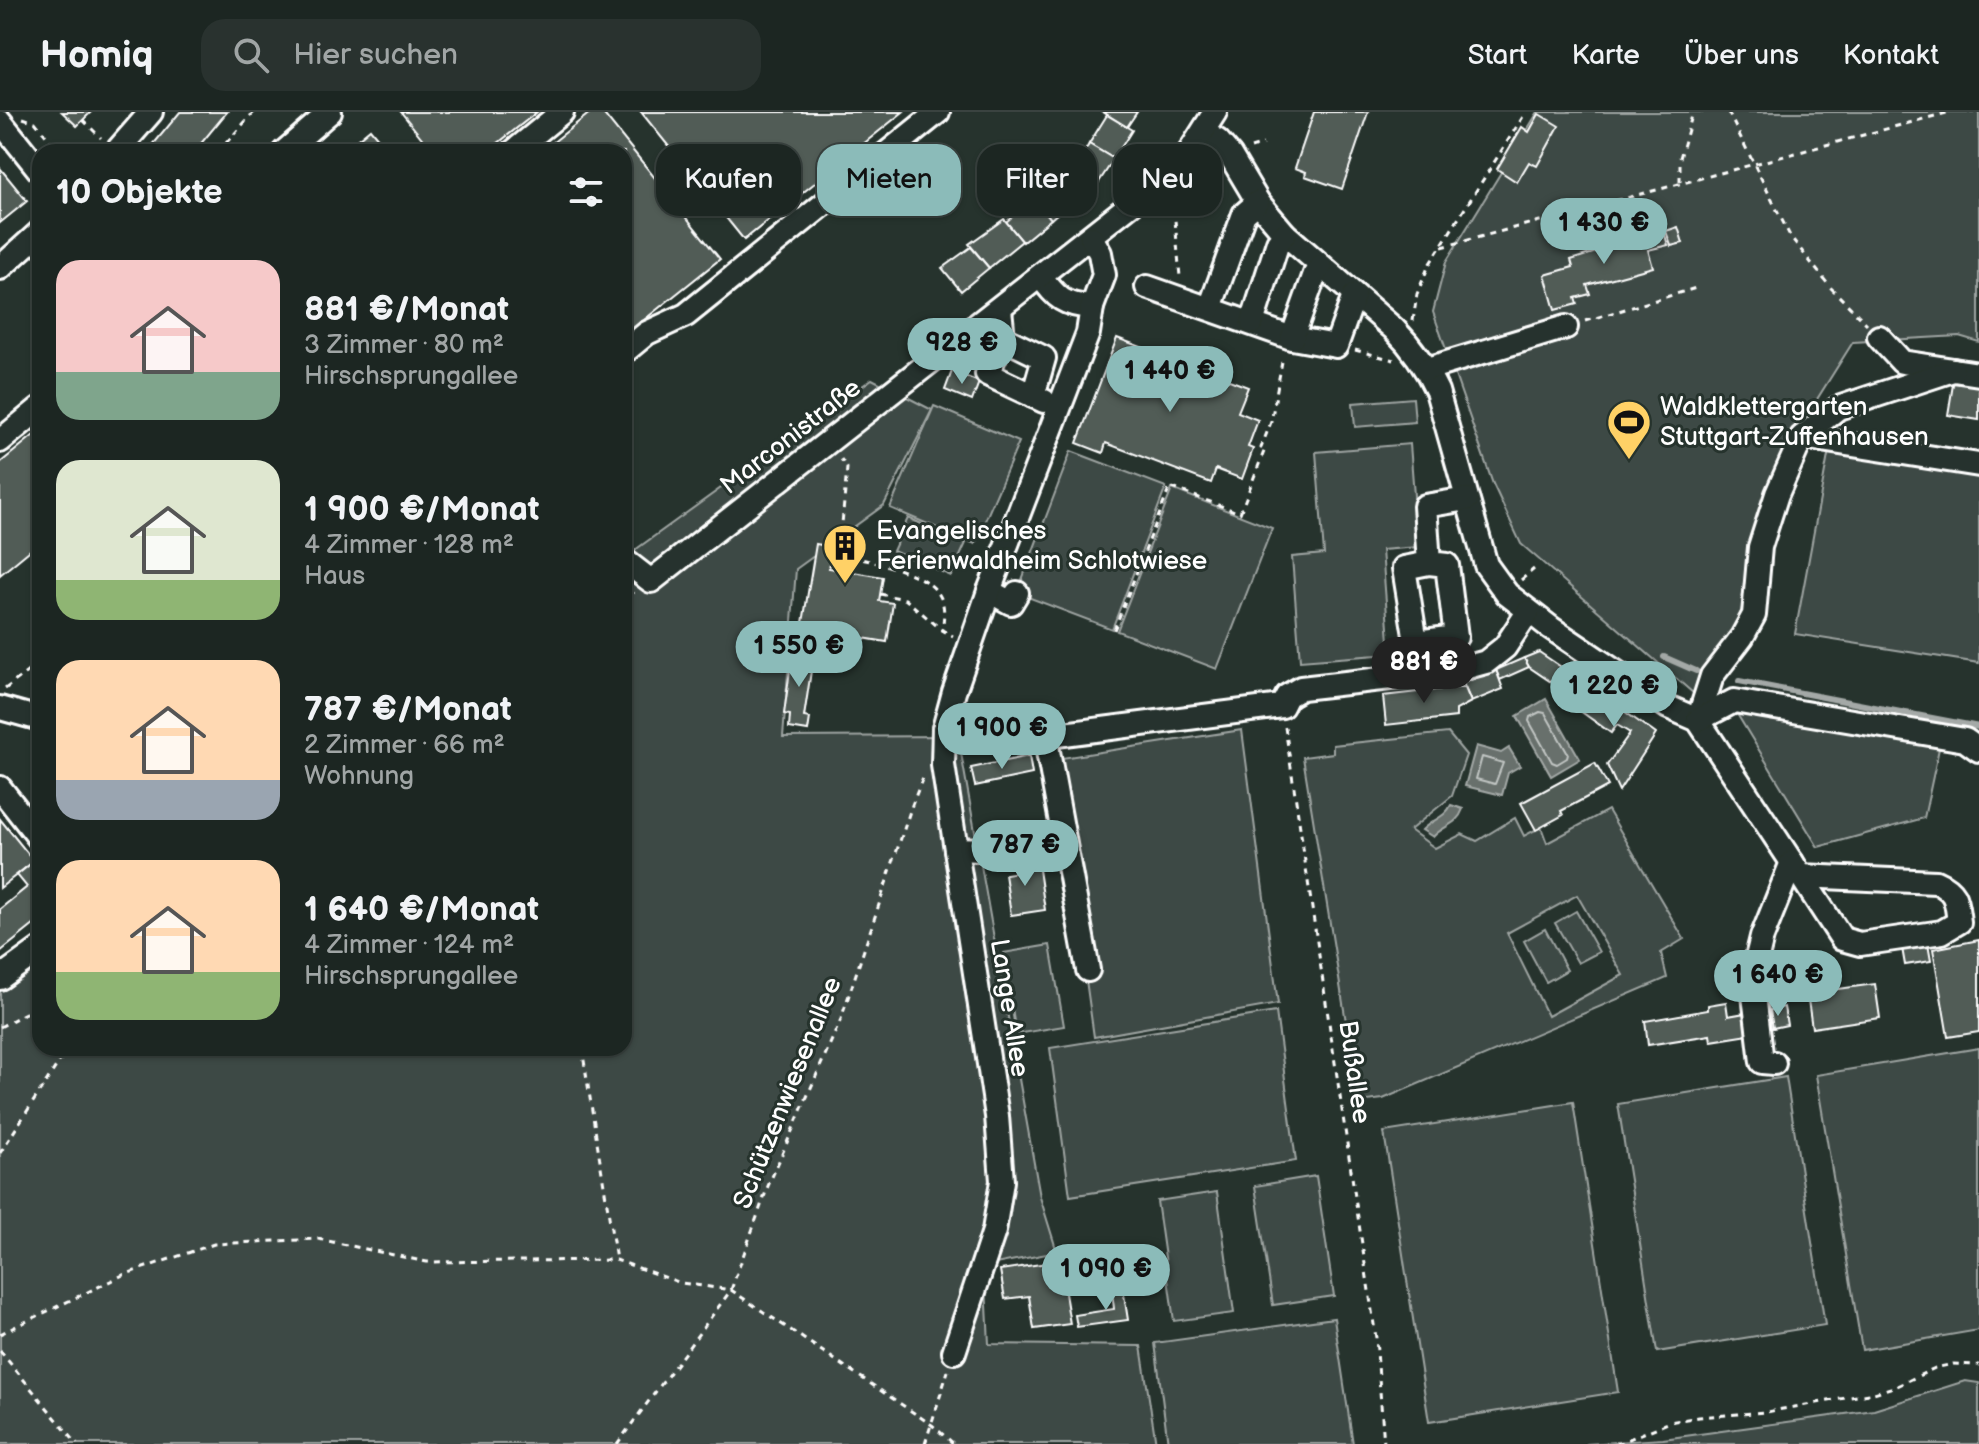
<!DOCTYPE html>
<html lang="de">
<meta charset="utf-8">
<style>
:root{--surface:#1c2622;--page:#29322f;--text:#f1f3f6;--muted:#a0a5a5;--line:#3a4340;--accent:#8bbbb9}
body{margin:0;font-family:"Balsamiq Sans",sans-serif;background:var(--page);color:var(--text);height:100vh;display:flex;flex-direction:column;font-size:30px;white-space:nowrap}
*{box-sizing:border-box;margin:0}
p{font-size:26px;color:var(--muted)}
.icon{flex:none;width:44px;height:44px;fill:none;stroke:currentColor;stroke-width:2;stroke-linecap:round;stroke-linejoin:round}
.map{position:relative;flex:1;overflow:hidden}
.drawer{position:absolute;left:32px;top:32px;width:600px;height:912px;display:flex;flex-direction:column;background:var(--surface);border-radius:24px;box-shadow:0 2px 6px #0004,0 0 0 2px var(--line)}
.drawer>*{flex:none}
.banner{position:absolute;left:656px;top:32px;width:760px;height:72px;display:flex;gap:16px}
.price{position:absolute;translate:-50% -68px;padding:0 18px;border-radius:28px;background:var(--accent);color:#111;font-size:26px;line-height:52px;filter:drop-shadow(0 2px 4px #0008)}
.price::after{content:'';position:absolute;left:50%;top:48px;width:24px;height:18px;margin-left:-12px;background:inherit;clip-path:polygon(0 0,100% 0,50% 100%)}
.price.current{background:#222;color:#fff}
ul{padding:0;list-style:none}
li{display:flex;align-items:center;gap:24px;height:200px;padding:0 24px}
li span{display:grid;place-items:center;flex:none;width:224px;height:160px;border-radius:24px;color:#555}
li>.icon{margin-inline-start:auto}
span .icon{width:96px;height:96px;fill:#fffc;stroke-width:1}
li b{font-size:34px}
h2{display:flex;justify-content:space-between;align-items:center;height:96px;padding:0 24px;font-size:34px}
.pill{padding:0 28px;border-radius:24px;background:var(--surface);box-shadow:0 2px 6px #0004,0 0 0 2px var(--line);font-size:28px;line-height:72px}
.pill.current{background:var(--accent);color:#111}
header{display:flex;align-items:center;gap:48px;box-sizing:border-box;height:112px;padding:0 40px;background:var(--surface);border-bottom:2px solid var(--line)}
header strong{font-size:38px}
nav{display:flex;gap:44px;margin-inline-start:auto;font-size:28px}
.search{width:560px;height:72px;background:var(--page);display:flex;align-items:center;gap:20px;box-sizing:border-box;padding:0 28px;border-radius:24px;color:var(--muted);font-size:30px}
.map>svg:first-child{display:block}
.green{fill:#3e4944;stroke:#9ea4a2;stroke-width:2;fill-rule:evenodd}
.water{fill:#67706c;stroke:#a4a9a7;stroke-width:2}
.lines{fill:none;stroke-linecap:round;stroke-linejoin:round}
.shore{stroke:#c2c6c4;stroke-width:2}
.stream{stroke:#a4a9a7;stroke-width:6}
.building{fill:#515c57;stroke:#fff;stroke-width:2}
.minor-casing{stroke:#fff;stroke-width:28}
.path{stroke:#fff;stroke-width:3;stroke-dasharray:6 6;stroke-linecap:butt}
.minor{stroke:#26332d;stroke-width:22}
.labels{text-anchor:middle;dominant-baseline:central;stroke-width:6;stroke-linejoin:round;paint-order:stroke}
.poi-label{font-size:26px;fill:#fff;stroke:#26332d;text-anchor:start}
.street-label{font-size:26px;fill:#fff;stroke:#26332d}
</style>
<header>
<strong>Homiq</strong>
<div class="search"><svg class="icon" aria-label="search" viewBox="0 0 24 24"><circle cx="10" cy="10" r="6"/><path d="M15 15l6 6"/></svg>Hier suchen</div>
<nav><a>Start</a><a>Karte</a><a>Über uns</a><a>Kontakt</a></nav>
</header>
<div class="map">
<svg width="1979" height="1332" viewBox="0 0 1979 1332">
<rect width="100%" height="100%" fill="#26332d"/>
<filter id="ink" filterUnits="userSpaceOnUse"><feTurbulence type="fractalNoise" baseFrequency=".0125" numOctaves="2"/><feDisplacementMap in="SourceGraphic" scale="16" xChannelSelector="R" yChannelSelector="G"/><feConvolveMatrix kernelMatrix="1 2 1 2 8 2 1 2 1" color-interpolation-filters="sRGB"/></filter>
<g filter="url(#ink)">
<g class="green">
<polygon points="1538,0 1979,0 1979,230 1959,224 1853,230 1792,327 1734,523 1693,581 1521,432 1493,372 1433,200 1446,150"/>
<polygon points="872,267 932,298 884,393 796,457 783,625 958,624 1040,1085 1057,1140 985,1154 989,1232 1141,1234 1156,1332 0,1332 0,875 40,848 40,936 624,936 624,446"/>
<polygon points="1413,286 1415,310 1355,315 1353,291"/>
<polygon points="934,294 1019,330 975,432 890,396"/>
<polygon points="1410,332 1418,435 1382,438 1390,542 1300,549 1292,445 1324,442 1316,340"/>
<polygon points="1829,338 1979,363 1979,551 1795,522"/>
<polygon points="1071,339 1166,375 1112,517 1017,481"/>
<polygon points="1172,377 1272,416 1217,557 1117,519"/>
<polygon points="908,406 966,431 951,464 893,439"/>
<polygon points="1737,602 1941,627 1924,706 1818,735"/>
<polygon points="1242,618 1278,892 1094,925 1055,647"/>
<path d="M1448,621L1466,643L1452,684L1410,718L1435,736L1462,722L1477,729L1515,706L1524,724L1541,715L1547,731L1608,698L1684,827L1661,841L1667,866L1383,987L1359,990L1303,645L1333,641V633ZM1577,783L1623,863L1548,904L1507,821Z"/>
<polygon points="1576,799 1599,840 1578,851 1555,811"/>
<polygon points="1545,817 1567,858 1546,870 1524,829"/>
<polygon points="1050,833 1064,914 1016,922 1003,841"/>
<polygon points="1276,900 1296,1049 1070,1084 1050,936"/>
<polygon points="1979,936 1979,1218 1862,1238 1816,963"/>
<polygon points="1786,965 1825,1213 1657,1240 1618,992"/>
<polygon points="1573,990 1618,1280 1429,1310 1384,1020"/>
<polygon points="1316,1064 1334,1184 1273,1193 1255,1074"/>
<polygon points="1217,1080 1234,1201 1174,1209 1157,1089"/>
<polygon points="1334,1206 1353,1332 1168,1332 1155,1231"/>
<polygon points="1965,1269 1979,1271 1979,1332 1586,1332 1663,1327 1874,1298"/>
</g>
<g class="water">
<polygon points="1546,587 1580,647 1551,664 1517,604"/>
<polygon points="1476,634 1501,641 1509,636 1520,654 1508,661 1502,683 1465,674"/>
<path d="M1451,693L1463,697C1457,714 1443,713 1433,725L1422,718C1431,708 1446,705 1451,693Z"/>
</g>
<g class="lines">
<g class="shore">
<polygon points="1540,600 1545,601 1568,642 1567,646 1557,652 1552,650 1529,609 1530,605"/>
<polygon points="1482,645 1503,651 1495,672 1476,667"/>
</g>
<g class="stream">
<polyline points="1664,545 1696,559"/>
<polyline points="1739,569 1979,615"/>
</g>
</g>
<g class="building">
<polygon points="62,0 91,0 77,14"/>
<polygon points="180,0 227,0 194,40 147,40"/>
<polygon points="401,0 537,0 487,40 433,40"/>
<polygon points="591,0 602,0 720,147 624,224 624,40 541,40"/>
<polygon points="641,0 903,0 744,128"/>
<polygon points="1103,0 1137,0 1127,15"/>
<polygon points="1314,0 1368,0 1342,77 1305,64 1306,60 1295,56"/>
<polygon points="1539,2 1559,14 1537,54 1529,50 1517,70 1497,57 1522,15 1529,20"/>
<polygon points="1107,3 1132,18 1114,47 1089,32"/>
<polygon points="370,17 389,40 342,40"/>
<polygon points="1089,32 1114,47 1095,76 1074,59"/>
<polygon points="1069,54 1090,73 1051,107 1032,83 1040,75 1043,79"/>
<polygon points="0,56 27,89 0,111"/>
<polygon points="1034,86 1051,107 1023,130 1006,110"/>
<polygon points="1004,107 1022,129 989,156 969,132"/>
<polygon points="1662,114 1668,133 1648,138 1653,155 1587,173 1590,182 1575,186 1577,192 1555,198 1545,163 1573,155 1571,148 1618,133 1616,127"/>
<polygon points="1678,115 1683,131 1671,134 1666,119"/>
<polygon points="971,135 989,156 961,179 942,156"/>
<polygon points="1117,226 1248,275 1238,300 1258,308 1248,335 1253,337 1242,367 1216,357 1211,371 1106,331 1103,341 1077,331"/>
<polygon points="952,259 979,270 972,289 945,278"/>
<polygon points="1954,266 1979,269 1979,308 1948,303"/>
<polygon points="40,318 40,430 0,463 0,351"/>
<polygon points="816,432 833,435 829,456 883,465 879,489 893,491 887,530 844,523 843,530 801,523"/>
<polygon points="793,536 814,539 804,605 810,606 808,619 789,616 790,603 784,602"/>
<polygon points="1539,540 1579,567 1569,582 1529,555 1524,546"/>
<polygon points="1524,546 1529,555 1500,568 1496,558"/>
<polygon points="1496,558 1503,577 1471,590 1463,571"/>
<polygon points="1579,567 1656,622 1619,679 1607,653 1630,621 1617,613 1611,621 1565,588"/>
<polygon points="1453,576 1465,576 1471,590 1456,598 1456,605 1386,613 1383,584"/>
<polygon points="1029,644 1032,662 975,674 971,656"/>
<polygon points="1595,651 1608,674 1561,699 1563,703 1536,718 1521,691"/>
<polygon points="0,707 34,749 0,776"/>
<polygon points="1037,744 1045,798 1011,803 1005,762 1018,760 1016,748"/>
<polygon points="38,746 40,749 40,808 0,840 0,797 27,775 17,763"/>
<polygon points="1979,828 1979,920 1948,925 1933,837"/>
<polygon points="1928,832 1931,849 1905,853 1902,836"/>
<polygon points="1875,872 1880,906 1812,916 1807,881"/>
<polygon points="1726,890 1728,904 1745,901 1749,923 1711,929 1710,923 1648,933 1645,909 1708,898 1708,893"/>
<polygon points="1784,895 1787,913 1773,916 1770,898"/>
<polygon points="1122,1140 1125,1166 1064,1175 1070,1212 1034,1217 1029,1184 1005,1187 1000,1158"/>
<polygon points="1123,1176 1128,1208 1077,1215 1075,1203 1114,1197 1112,1178"/>
</g>
<g class="lines">
<g class="minor-casing">
<g id="minor">
<polyline points="0,9 40,59"/>
<path d="M1204,20L1218,29L1230,43L1258,90L1285,122L1394,217C1413,236 1426,255 1437,279L1486,453L1507,482L1551,516L1668,595L1698,608L1801,764L1936,770C1957,779 1956,789 1959,810L1942,820L1860,832L1842,827L1801,764"/>
<polyline points="116,40 151,0"/>
<polyline points="284,40 330,0"/>
<polyline points="513,40 562,0"/>
<polyline points="0,156 40,120"/>
<path d="M1040,164C1058,187 1063,193 1092,195"/>
<polyline points="1147,175 1292,226 1336,234 1354,184"/>
<polyline points="1210,196 1244,102 1258,90"/>
<polyline points="1000,197 1003,226 1044,246 1033,284"/>
<polyline points="1252,211 1278,130 1285,122"/>
<polyline points="1879,225 1902,250 1979,262"/>
<polyline points="1003,226 987,262 1044,289"/>
<polyline points="1292,226 1315,162 1321,154"/>
<polyline points="624,240 647,221 686,203 938,0"/>
<polyline points="1427,257 1566,215"/>
<polyline points="1802,325 1838,296 1953,258"/>
<polyline points="0,329 40,296"/>
<polyline points="624,448 651,469 1182,52 1215,0"/>
<polyline points="1429,451 1447,453 1456,525 1416,530 1404,456 1429,451 1425,394 1467,387"/>
<polyline points="989,479 1011,491 1017,481"/>
<polyline points="0,596 40,607"/>
<polyline points="1698,608 1712,564 1742,525 1754,503 1760,435 1777,382 1802,325 1979,353"/>
<polyline points="1698,608 1734,589 1965,628 1979,638"/>
<polyline points="944,617 1056,623 1282,594 1287,584 1301,576 1453,559 1486,550 1505,535 1528,500"/>
<polyline points="1045,623 1088,858"/>
<polyline points="0,676 40,727"/>
<polyline points="956,737 1010,739 1064,732"/>
<polyline points="0,866 40,837"/>
<polyline points="1774,951 1762,950 1752,866 1762,825 1792,750"/>
<polyline points="954,1240 994,1119 1002,1069 997,1004 943,653 944,617 954,580 989,479 1088,221 1092,195 1104,163 1100,141 1091,125"/>
</g>
</g>
<g class="path">
<polyline points="1728,0 1790,124 1831,176 1867,212"/>
<polyline points="23,6 35,10 59,40"/>
<polyline points="83,8 101,26"/>
<polyline points="1251,36 1263,32"/>
<polyline points="218,40 254,0"/>
<polyline points="1199,64 1212,54"/>
<polyline points="1680,70 1680,46 1693,0"/>
<polyline points="1173,85 1180,165"/>
<polyline points="1442,135 1950,0"/>
<polyline points="1413,209 1417,182 1429,153 1526,0"/>
<polyline points="1585,209 1696,176"/>
<polyline points="1355,238 1394,248"/>
<path d="M840,442C867,449 922,458 938,481C946,492 944,506 942,518L953,524"/>
<polyline points="838,457 847,356 841,347"/>
<polyline points="1521,468 1534,457"/>
<polyline points="880,482 905,487 942,518"/>
<polyline points="624,489 634,481"/>
<polyline points="1114,518 1170,375 1240,401 1265,337 1261,336 1271,310 1283,244"/>
<polyline points="5,577 40,550"/>
<polyline points="1285,615 1376,1226 1384,1332"/>
<polyline points="0,915 40,893"/>
<polyline points="582,936 616,1148"/>
<polyline points="0,1041 68,936"/>
<polyline points="0,1222 123,1163 214,1132 318,1127 427,1150 616,1148 681,1171 731,1178 932,1313 954,1332"/>
<polyline points="0,1239 77,1332"/>
<polyline points="617,1332 731,1178 768,1074 841,907 912,693 923,665"/>
<polyline points="925,1332 948,1259"/>
<polyline points="1617,1332 1670,1310 1699,1305 1766,1300 1874,1281 1897,1274 1935,1256 1953,1252 1979,1253"/>
</g>
<use href="#minor" class="minor"/>
</g>
</g>
<defs>
<g id="stadium-pin" transform="scale(2.3)"><path d="M0 17L-7.5 6A9.5 9.5 0 1 1 7.5 6Z" fill="#ffd166" stroke="#26332d"/><path d="M0-5a6.5 5 0 1 0 0 10a6.5 5 0 1 0 0-10ZM-3.5-1.8h7v3.6h-7Z" fill="#111"/></g>
<g id="building-pin" transform="scale(2.3)"><path d="M0 17L-7.5 6A9.5 9.5 0 1 1 7.5 6Z" fill="#ffd166" stroke="#26332d"/><path d="M-4-6H4V6H1V3H-1V6H-4ZM-2.5-4.3h1.7v1.8h-1.7ZM.8-4.3h1.7v1.8H.8ZM-2.5-1h1.7V.8h-1.7ZM.8-1h1.7V.8H.8Z" fill="#111"/></g>
</defs>
<g fill-rule="evenodd">
<use href="#stadium-pin" x="1629" y="310"/>
<use href="#building-pin" x="845" y="434"/>
</g>
<g class="labels">
<g class="poi-label">
<text x="1660" y="295">Waldklettergarten<tspan x="1660" dy="30">Stuttgart-Zuffenhausen</tspan></text>
<text x="876" y="419">Evangelisches<tspan x="876" dy="30">Ferienwaldheim Schlotwiese</tspan></text>
</g>
<g class="street-label">
<text transform="translate(791 325) rotate(-38)">Marconistraße</text>
<text transform="translate(1009 896) rotate(81)">Lange Allee</text>
<text transform="translate(1354 960) rotate(82)">Bußallee</text>
<text transform="translate(788 981) rotate(-68)">Schützenwiesenallee</text>
</g>
</g>
</svg>
<b class="price" style="left:1604px;top:154px">1 430 €</b>
<b class="price" style="left:962px;top:274px">928 €</b>
<b class="price" style="left:1170px;top:302px">1 440 €</b>
<b class="price" style="left:799px;top:577px">1 550 €</b>
<b class="price current" style="left:1424px;top:593px">881 €</b>
<b class="price" style="left:1614px;top:617px">1 220 €</b>
<b class="price" style="left:1002px;top:659px">1 900 €</b>
<b class="price" style="left:1025px;top:776px">787 €</b>
<b class="price" style="left:1778px;top:906px">1 640 €</b>
<b class="price" style="left:1106px;top:1200px">1 090 €</b>
<div class="banner">
<a class="pill">Kaufen</a>
<a class="pill current">Mieten</a>
<a class="pill">Filter</a>
<a class="pill">Neu</a>
</div>
<section class="drawer">
<h2>10 Objekte<svg class="icon" aria-label="filters" viewBox="0 0 24 24"><path d="M4 7h16M4 17h16"/><circle cx="9" cy="7" r="2"/><circle cx="15" cy="17" r="2"/></svg></h2>
<ul>
<li><span style="background:linear-gradient(#f6c9c9 70%,#7fa58c 0)"><svg class="icon" aria-label="home" viewBox="0 0 24 24"><path d="M3 11l9-7 9 7M6 9v11h12V9"/></svg></span><div><b>881 €/Monat</b><p>3 Zimmer · 80 m²</p><p>Hirschsprungallee</p></div></li>
<li><span style="background:linear-gradient(#dfe7d0 75%,#8fb573 0)"><svg class="icon" aria-label="home" viewBox="0 0 24 24"><path d="M3 11l9-7 9 7M6 9v11h12V9"/></svg></span><div><b>1 900 €/Monat</b><p>4 Zimmer · 128 m²</p><p>Haus</p></div></li>
<li><span style="background:linear-gradient(#ffd9b3 75%,#9aa5b1 0)"><svg class="icon" aria-label="home" viewBox="0 0 24 24"><path d="M3 11l9-7 9 7M6 9v11h12V9"/></svg></span><div><b>787 €/Monat</b><p>2 Zimmer · 66 m²</p><p>Wohnung</p></div></li>
<li><span style="background:linear-gradient(#ffd9b3 70%,#8fb573 0)"><svg class="icon" aria-label="home" viewBox="0 0 24 24"><path d="M3 11l9-7 9 7M6 9v11h12V9"/></svg></span><div><b>1 640 €/Monat</b><p>4 Zimmer · 124 m²</p><p>Hirschsprungallee</p></div></li>
</ul>
</section>
</div>
